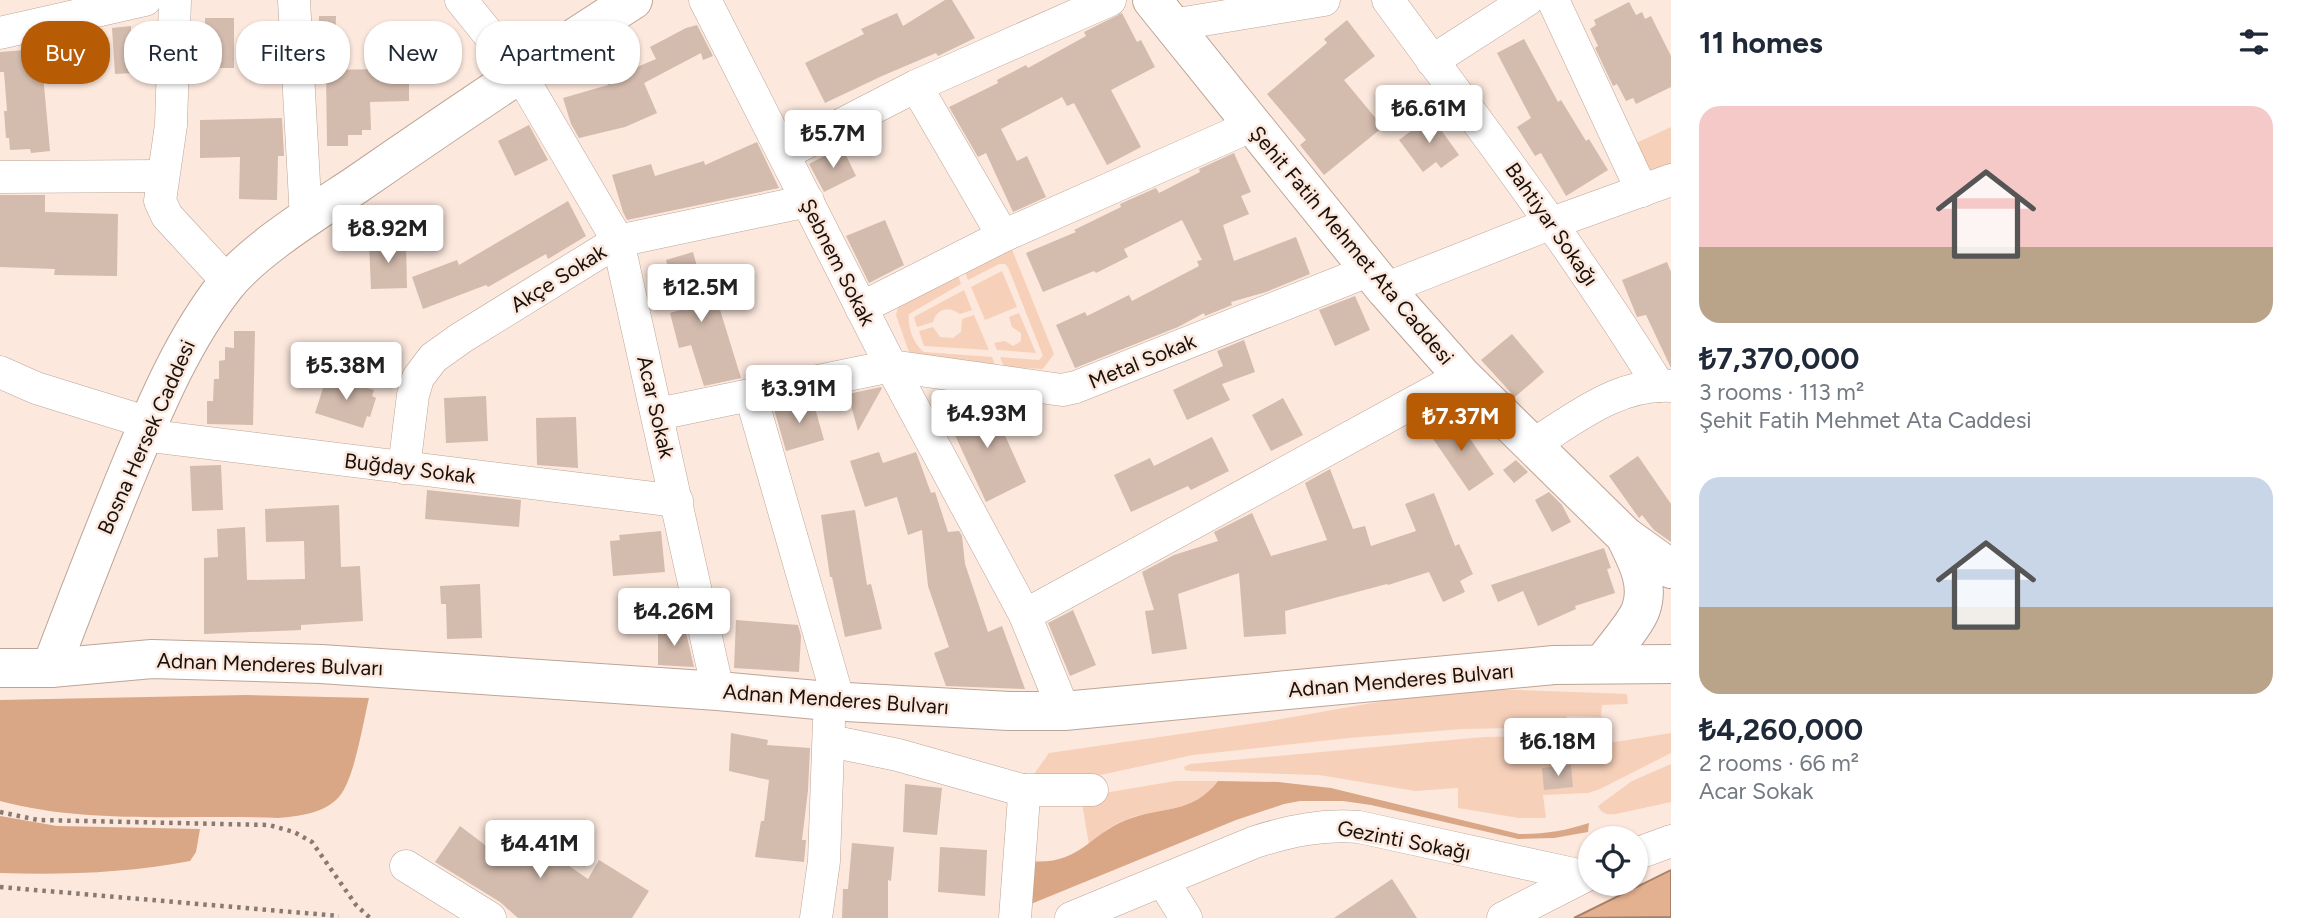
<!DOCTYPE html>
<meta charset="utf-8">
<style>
:root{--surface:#fff;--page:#f6f6f7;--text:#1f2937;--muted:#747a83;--accent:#b75b05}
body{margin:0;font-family:Figtree,sans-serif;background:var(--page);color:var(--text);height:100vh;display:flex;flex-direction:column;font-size:26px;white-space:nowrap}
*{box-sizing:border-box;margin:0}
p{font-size:23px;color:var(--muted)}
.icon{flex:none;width:38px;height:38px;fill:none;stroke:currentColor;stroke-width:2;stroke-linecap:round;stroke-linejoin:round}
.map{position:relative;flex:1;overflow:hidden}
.side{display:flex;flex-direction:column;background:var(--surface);width:630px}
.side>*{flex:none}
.banner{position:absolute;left:21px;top:21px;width:665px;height:63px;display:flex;gap:14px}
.fabs{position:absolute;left:1578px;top:826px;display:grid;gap:14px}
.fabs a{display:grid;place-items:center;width:70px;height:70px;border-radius:50%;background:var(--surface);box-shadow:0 2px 5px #0004;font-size:35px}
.price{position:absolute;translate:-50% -60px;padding:0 16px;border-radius:7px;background:#fff;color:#222;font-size:23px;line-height:46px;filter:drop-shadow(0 2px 4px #0008)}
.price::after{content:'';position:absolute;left:50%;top:42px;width:21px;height:16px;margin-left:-10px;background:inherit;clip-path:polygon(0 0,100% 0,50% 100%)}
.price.current{background:var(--accent);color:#fff}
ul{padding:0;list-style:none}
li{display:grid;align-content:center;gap:14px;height:371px;padding:0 28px}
li span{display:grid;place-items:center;height:217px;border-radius:21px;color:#555}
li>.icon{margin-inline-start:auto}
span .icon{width:126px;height:126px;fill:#fffc;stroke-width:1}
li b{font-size:30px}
h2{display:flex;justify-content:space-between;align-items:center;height:84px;padding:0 28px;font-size:30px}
.pill{padding:0 24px;border-radius:28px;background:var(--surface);box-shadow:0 2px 5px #0004;font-size:24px;line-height:63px}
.pill.current{background:var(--accent);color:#fff}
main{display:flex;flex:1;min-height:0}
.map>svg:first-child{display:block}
.green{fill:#f7d0b9}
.forest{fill:#d9a686}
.water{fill:#e3b090;stroke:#a68068;stroke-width:2}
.building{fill:#d3bbad}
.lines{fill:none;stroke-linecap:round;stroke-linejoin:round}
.minor-casing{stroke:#bca597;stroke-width:33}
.major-casing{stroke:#bca597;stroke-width:40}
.path{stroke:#887a72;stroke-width:4.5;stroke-dasharray:3.5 5;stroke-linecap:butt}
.minor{stroke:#fff;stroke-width:32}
.major{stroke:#fff;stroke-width:38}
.labels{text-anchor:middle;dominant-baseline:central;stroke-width:5;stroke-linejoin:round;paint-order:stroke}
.street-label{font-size:21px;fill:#19110c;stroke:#fce8dd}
</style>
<main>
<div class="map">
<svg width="1671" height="918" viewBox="0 0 1671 918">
<rect width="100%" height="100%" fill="#fce8dd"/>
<g class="green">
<polygon points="1671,127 1671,170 1647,178 1632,145"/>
<polygon points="1011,247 1054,354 1043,369 1004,367 1000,357 1039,360 1043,356 1008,267 1005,264 999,264 968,280 965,272"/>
<polygon points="1002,271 1017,307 985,320 971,287"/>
<path d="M958,275L961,284L909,314C907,326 914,345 924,352L992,357L996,367L910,355L896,315L898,308Z"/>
<path d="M964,290L972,310L960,314C949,306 937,308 933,322L917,327L914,317Z"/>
<polygon points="1019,313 1036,353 997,350 994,343 1005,341 1013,346 1021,341 1021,333 1012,327 1009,317"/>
<polygon points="974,315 989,350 924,346 919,331 933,327 940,337 953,338 961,332 962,319"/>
<polygon points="1475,690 1519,690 1627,694 1628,704 1602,705 1601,717 1567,716 1562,727 1462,729 1349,738 1193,755 1091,777 1032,777 1049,753 1270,721 1406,697"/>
<polygon points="1671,733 1671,753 1600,789 1588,793 1543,795 1546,818 1519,818 1458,808 1458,788 1415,791 1319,775 1189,771 1185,770 1184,767 1190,764 1483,737 1538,736 1615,742"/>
<path d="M1671,764V802L1616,814C1607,815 1602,814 1598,806L1632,781Z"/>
<path d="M1175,781H1218C1194,813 1164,807 1130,818C1115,823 1101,834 1089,845L1081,797Z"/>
</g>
<g class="forest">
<path d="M246,695L369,698C363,722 354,785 336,800C320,814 299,816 279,818C188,814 89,825 0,801V700Z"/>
<path d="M1218,781L1278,782L1331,788L1519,834C1544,834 1565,831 1589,823L1588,832L1554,838L1518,839L1371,805L1343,801H1300L1284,804L1236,820L1026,906L1028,861C1079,866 1086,837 1126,820C1161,806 1192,815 1218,781Z"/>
<path d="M0,816L57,826L200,829L196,852L190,861C127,873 64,875 0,873Z"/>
</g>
<polygon class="water" points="1671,870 1671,917 1574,918"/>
<g class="building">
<polygon points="945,0 952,0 975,38 938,56 936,53 882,76 825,103 805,63 864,34 861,29 897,13 903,26"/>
<polygon points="1629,2 1636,15 1642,12 1645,19 1651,16 1671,56 1671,87 1636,104 1633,98 1626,101 1617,84 1613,86 1595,48 1598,46 1590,29 1596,25 1594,20"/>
<polygon points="1122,13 1137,42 1141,40 1155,67 1111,90 1141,147 1107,165 1074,103 1067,106 1062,97 1001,129 1017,161 1027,156 1046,197 1013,212 986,153 978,157 949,107 998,83 997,80 1026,65 1028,68 1086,36 1084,32"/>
<polygon points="319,16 336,16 335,51 318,51"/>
<polygon points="205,18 234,18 234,68 201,68 201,42 205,42"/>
<polygon points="1347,20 1375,56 1344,80 1383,127 1324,175 1300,145 1306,140 1267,94 1327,43 1324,39"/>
<polygon points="697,25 713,56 703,60 701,53 644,83 657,113 625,127 579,138 571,124 563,98 608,85 606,80 656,59 650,47 686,28"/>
<polygon points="131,26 131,31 150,29 152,72 115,74 112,28"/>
<polygon points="1524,39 1558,102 1561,100 1586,141 1589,139 1608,170 1566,196 1541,153 1535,156 1517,127 1531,118 1497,53"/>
<polygon points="24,50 25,53 41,52 50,151 31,153 30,149 10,150 9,138 6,138 4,111 7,111 4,72 0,72 0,52"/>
<polygon points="409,64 409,101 370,102 371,130 362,130 362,135 348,135 348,146 327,146 326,70 385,69 385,65"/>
<polygon points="1431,116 1459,155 1441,168 1436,162 1423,172 1399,140"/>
<polygon points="282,118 284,156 278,156 277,200 239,199 240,157 200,158 200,120"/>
<polygon points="529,125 548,160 515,176 498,141"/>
<polygon points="757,142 779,188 627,220 623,212 612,175 651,164 655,176 704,161 705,165"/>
<polygon points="842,147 856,176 824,192 809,164"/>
<polygon points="1234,153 1251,192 1241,196 1249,214 1223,225 1234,261 1296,237 1310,274 1266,292 1231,302 1232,305 1205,316 1204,313 1178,327 1075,368 1056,325 1085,312 1087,316 1129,295 1132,301 1199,266 1197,261 1202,260 1182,220 1124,249 1128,257 1096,273 1094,271 1043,292 1026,253 1076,232 1074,230 1121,207 1120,204 1156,188 1159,193 1200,172 1199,169"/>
<polygon points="0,195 45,195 45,212 118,214 117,276 54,275 55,269 0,267"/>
<polygon points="568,201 586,236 548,259 546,254 488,287 486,285 423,309 412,277 457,260 459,265"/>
<polygon points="885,220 904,265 869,283 846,236"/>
<polygon points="406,242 407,288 371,289 369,243"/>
<polygon points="693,252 707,303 717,300 741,378 704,386 691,345 679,348 670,313 680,310 666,260"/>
<polygon points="1667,262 1671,272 1671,368 1646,315 1637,317 1622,280"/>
<polygon points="1355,296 1370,330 1335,346 1319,310"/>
<polygon points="234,331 255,331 253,425 207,424 207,401 213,401 214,379 219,379 219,361 225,360 225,347 234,348"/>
<polygon points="1512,334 1544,372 1515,397 1481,360"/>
<polygon points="1244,340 1255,372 1222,384 1230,400 1187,420 1173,390 1223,366 1217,351"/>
<polygon points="327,376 374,390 372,396 376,398 370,417 367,416 363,428 315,413"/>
<polygon points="881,387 882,388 858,431 848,394"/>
<polygon points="486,396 488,441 446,443 444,398"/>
<polygon points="988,398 1026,482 986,502 947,418"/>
<polygon points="1283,398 1303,435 1271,451 1252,415"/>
<polygon points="813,401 824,440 786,451 774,409"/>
<polygon points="1454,415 1494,474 1469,491 1429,433"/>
<polygon points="576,417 578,468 537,465 536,418"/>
<polygon points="1212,437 1229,471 1191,490 1188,486 1131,512 1114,475 1150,458 1154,466"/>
<polygon points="879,452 883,463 916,452 931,493 935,492 948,532 959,531 962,536 965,564 988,632 1002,626 1025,689 946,686 934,653 949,647 928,586 922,530 908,535 897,497 865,507 850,461"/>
<polygon points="1638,456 1671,504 1671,542 1654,530 1642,515 1639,518 1609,476"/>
<polygon points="1516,460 1528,472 1514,483 1503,470"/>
<polygon points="221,465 223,510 192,511 190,466"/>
<polygon points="1330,469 1353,529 1365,526 1371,546 1416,531 1405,504 1434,493 1455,546 1459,544 1473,574 1460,581 1465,592 1443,602 1429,572 1388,585 1387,584 1285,611 1286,634 1244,637 1239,573 1178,594 1187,649 1152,654 1145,611 1154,610 1142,572 1174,555 1218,541 1214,532 1252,513 1271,556 1327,540 1305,483"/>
<polygon points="427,490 521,500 519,527 425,519"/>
<polygon points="1549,492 1562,505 1571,522 1552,532 1535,500"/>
<polygon points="339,505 341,567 360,566 363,621 301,625 301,630 204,634 204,558 218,557 217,529 245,527 247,580 305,579 304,541 266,542 265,509"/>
<polygon points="855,510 867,585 871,584 882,629 845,637 832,577 830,577 821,515"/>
<polygon points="661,531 665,572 613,576 610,541 620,540 619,535"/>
<polygon points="1604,548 1611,568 1607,569 1615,593 1575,606 1576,609 1538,626 1523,591 1498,602 1491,585"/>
<polygon points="480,584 482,638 447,639 446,604 441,604 440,586"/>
<polygon points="1073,610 1096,665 1070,676 1048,623"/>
<polygon points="736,620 798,625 801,636 799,672 734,668"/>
<polygon points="658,628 685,628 694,667 658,665"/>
<polygon points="731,733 768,740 767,745 810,748 808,790 802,840 806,840 804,862 755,857 761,821 764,821 769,780 729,771"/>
<polygon points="1571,765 1573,787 1544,790 1542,768"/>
<polygon points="905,784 942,788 937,835 903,832"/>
<polygon points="460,826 497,854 514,828 588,879 599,860 649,891 632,918 518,918 500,902 435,862"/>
<polygon points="852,843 894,847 891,881 888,880 888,918 842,918 843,889 848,889"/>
<polygon points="940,847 987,850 985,896 938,892"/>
<polygon points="1392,879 1417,918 1334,918"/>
</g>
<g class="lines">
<g class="minor-casing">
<g id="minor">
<polyline points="175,0 171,125 160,201 167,216 228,282"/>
<polyline points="294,0 306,219"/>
<polyline points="461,0 519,72 618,241 718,691"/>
<polyline points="705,0 891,366 1025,615 1064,711"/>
<path d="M1388,0C1481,127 1576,251 1659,386"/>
<polyline points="1553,0 1642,191"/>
<polyline points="1172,25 1324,0"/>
<polyline points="0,33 145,0"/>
<polyline points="1432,61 1527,0"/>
<polyline points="916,86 1003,236"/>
<polyline points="784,154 916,86 1110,0"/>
<polyline points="0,177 163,176"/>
<polyline points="1385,289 1552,223 1671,180"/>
<polyline points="861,308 1003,236 1251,126"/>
<polyline points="0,372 36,388 149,423"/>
<polyline points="751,396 839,702"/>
<polyline points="658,414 891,366 1062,390 1076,387 1368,271"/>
<polyline points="143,435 677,501"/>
<path d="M1531,446C1574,419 1617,383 1671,386"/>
<polyline points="404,468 413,395 418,378 433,358 461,338 618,241 808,201"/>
<polyline points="1025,615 1462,376"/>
<polyline points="830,741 898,755 1022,790 1024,797 1015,918"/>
<polyline points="1022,790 1092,790"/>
<polyline points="1636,854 1671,841"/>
<polyline points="406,866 490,918"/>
<polyline points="1163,881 1186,918"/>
<polyline points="816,918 824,861 829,721"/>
<path d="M1071,918L1255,842C1290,831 1322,824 1359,827L1583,876"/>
<polyline points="1503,918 1589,874"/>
</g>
</g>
<g class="major-casing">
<g id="major">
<polyline points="1152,0 1385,289 1462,376 1625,536"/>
<path d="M1603,663C1612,651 1637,622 1641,609C1650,583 1636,559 1625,536L1671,569"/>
<polyline points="0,668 51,668 152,659 321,664 718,691 828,701 1009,711 1064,711 1554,665 1671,664"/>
<path d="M51,668C77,599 104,530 132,462C158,400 185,337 226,285C255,249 317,211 356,185C447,122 539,60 633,0"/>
</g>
</g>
<g class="path">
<polyline points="0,812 38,820 269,825 294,832 312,842 356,905 370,918"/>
<polyline points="0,887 339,916"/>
</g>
<use href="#minor" class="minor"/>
<use href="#major" class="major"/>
</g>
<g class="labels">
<g class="street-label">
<text transform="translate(1552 224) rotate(55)">Bahtiyar Sokağı</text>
<text transform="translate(1352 245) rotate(50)">Şehit Fatih Mehmet Ata Caddesi</text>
<text transform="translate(838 262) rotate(63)">Şebnem Sokak</text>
<text transform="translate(558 278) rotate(-32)">Akçe Sokak</text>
<text transform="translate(1142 361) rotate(-22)">Metal Sokak</text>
<text transform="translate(656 407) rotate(77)">Acar Sokak</text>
<text transform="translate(146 437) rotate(-66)">Bosna Hersek Caddesi</text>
<text transform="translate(410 468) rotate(7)">Buğday Sokak</text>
<text transform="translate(270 664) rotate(2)">Adnan Menderes Bulvarı</text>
<text transform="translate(1401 680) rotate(-5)">Adnan Menderes Bulvarı</text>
<text transform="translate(836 699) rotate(4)">Adnan Menderes Bulvarı</text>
<text transform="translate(1404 840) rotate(11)">Gezinti Sokağı</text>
</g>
</g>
</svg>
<div class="fabs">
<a><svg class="icon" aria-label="locate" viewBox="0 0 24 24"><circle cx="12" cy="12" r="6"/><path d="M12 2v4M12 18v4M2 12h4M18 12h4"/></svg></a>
</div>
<b class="price" style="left:1429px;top:145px">₺6.61M</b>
<b class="price" style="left:833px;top:170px">₺5.7M</b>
<b class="price" style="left:388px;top:265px">₺8.92M</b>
<b class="price" style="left:701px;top:324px">₺12.5M</b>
<b class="price" style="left:346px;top:402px">₺5.38M</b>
<b class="price" style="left:799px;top:425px">₺3.91M</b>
<b class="price" style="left:987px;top:450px">₺4.93M</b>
<b class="price current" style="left:1461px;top:453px">₺7.37M</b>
<b class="price" style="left:674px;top:648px">₺4.26M</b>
<b class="price" style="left:1558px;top:778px">₺6.18M</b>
<b class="price" style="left:540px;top:880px">₺4.41M</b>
<div class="banner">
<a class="pill current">Buy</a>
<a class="pill">Rent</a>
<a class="pill">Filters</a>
<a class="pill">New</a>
<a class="pill">Apartment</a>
</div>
</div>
<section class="side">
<h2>11 homes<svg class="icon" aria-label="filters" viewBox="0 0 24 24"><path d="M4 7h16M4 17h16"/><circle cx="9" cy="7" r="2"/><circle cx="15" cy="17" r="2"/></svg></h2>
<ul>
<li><span style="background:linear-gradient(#f6c9c9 65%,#b9a48a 0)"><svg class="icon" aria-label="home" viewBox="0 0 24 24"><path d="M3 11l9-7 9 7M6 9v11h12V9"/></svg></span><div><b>₺7,370,000</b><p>3 rooms · 113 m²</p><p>Şehit Fatih Mehmet Ata Caddesi</p></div></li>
<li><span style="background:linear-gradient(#c9d6e8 60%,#b9a48a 0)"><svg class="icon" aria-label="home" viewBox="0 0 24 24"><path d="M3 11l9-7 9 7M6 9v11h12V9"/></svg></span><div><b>₺4,260,000</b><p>2 rooms · 66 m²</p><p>Acar Sokak</p></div></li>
</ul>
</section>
</main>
